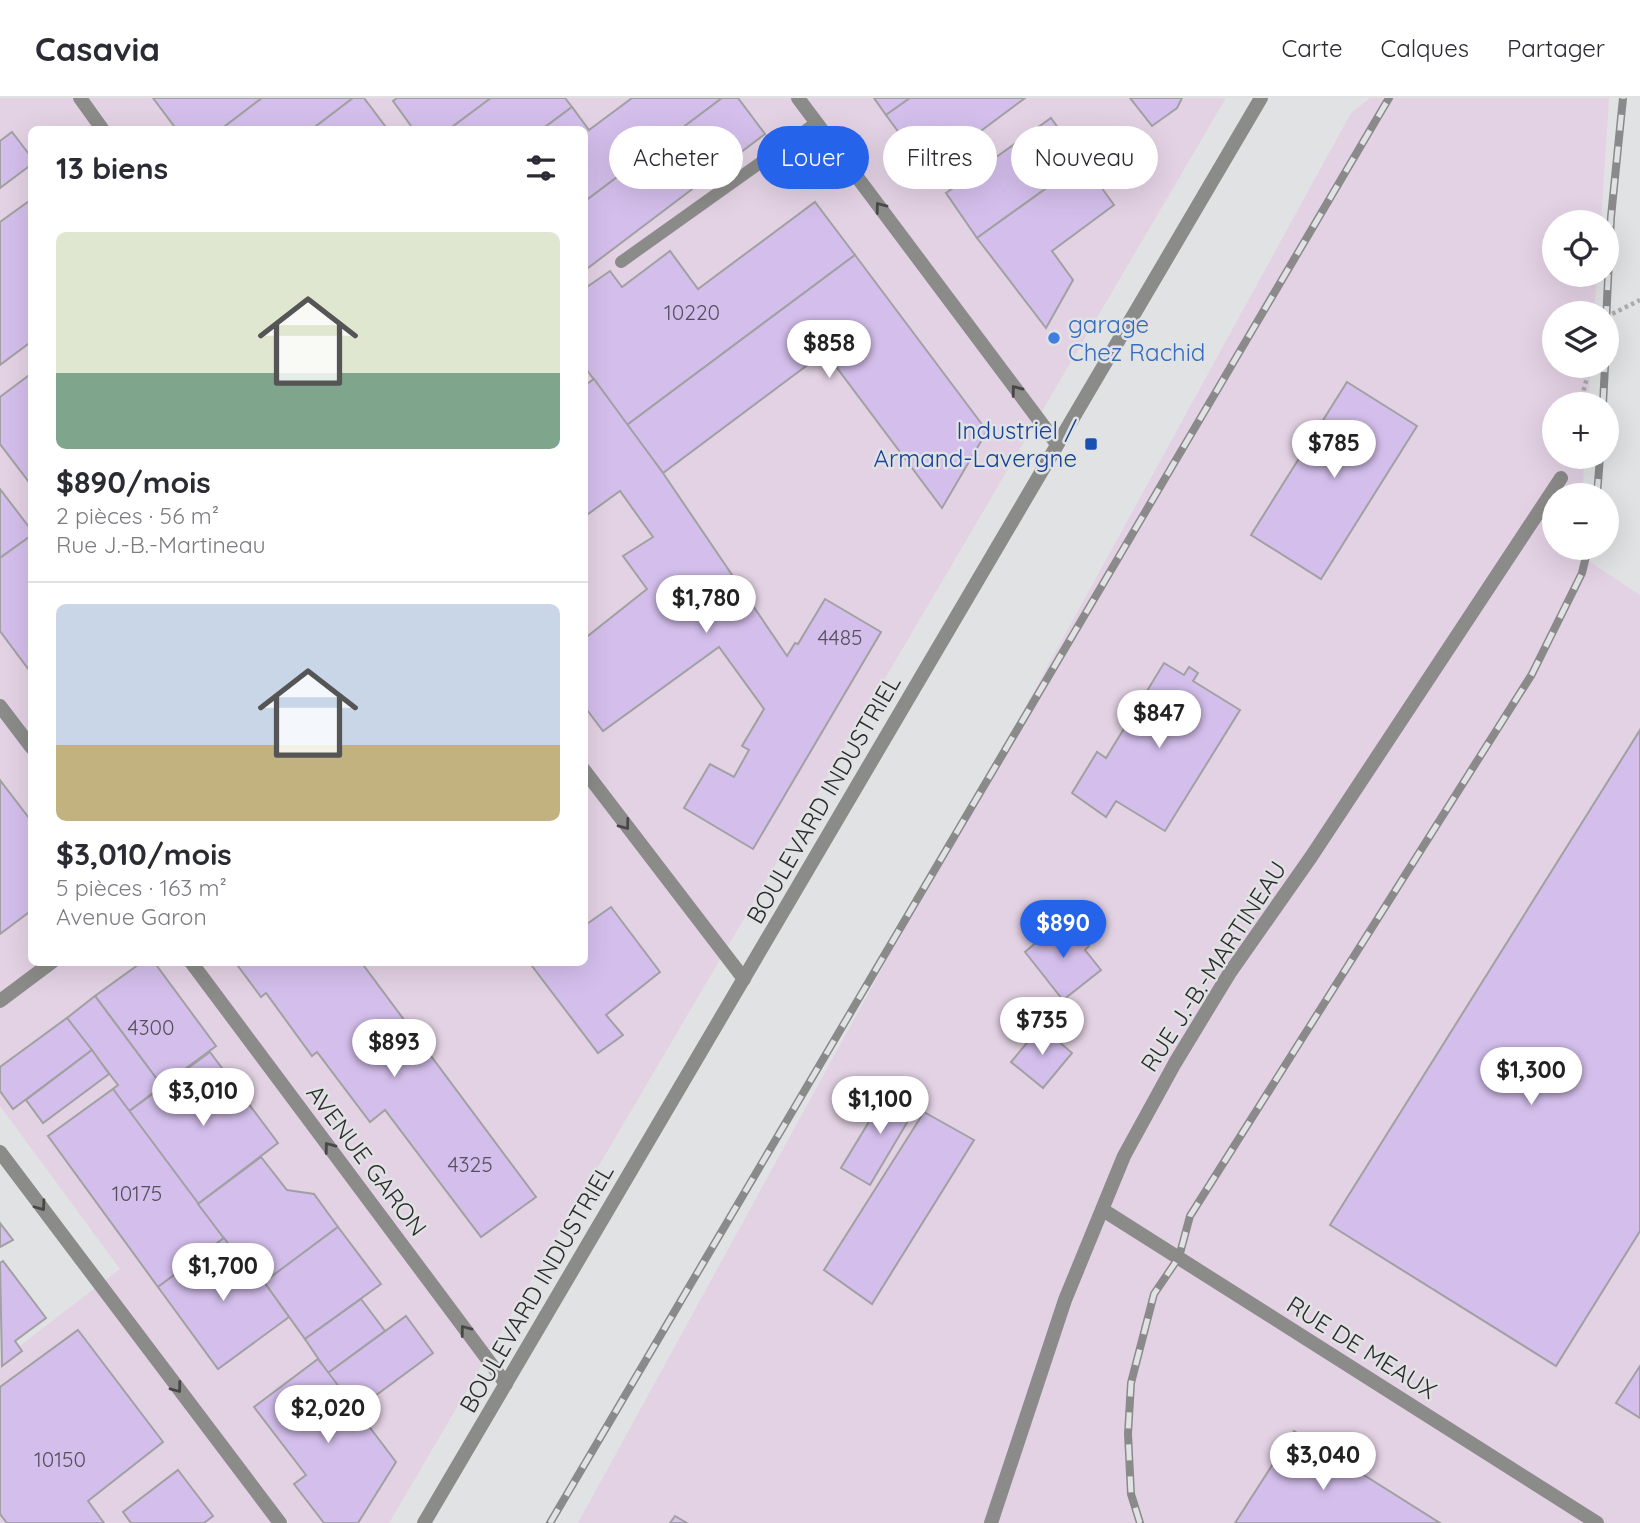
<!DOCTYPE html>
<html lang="fr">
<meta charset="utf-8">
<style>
:root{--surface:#fff;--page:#f2f2f3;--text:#2b2b33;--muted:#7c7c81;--line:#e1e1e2;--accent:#2563eb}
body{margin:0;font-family:Quicksand,sans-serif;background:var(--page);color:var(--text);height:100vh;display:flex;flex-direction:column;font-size:26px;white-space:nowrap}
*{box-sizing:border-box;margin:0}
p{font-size:23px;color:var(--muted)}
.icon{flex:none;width:38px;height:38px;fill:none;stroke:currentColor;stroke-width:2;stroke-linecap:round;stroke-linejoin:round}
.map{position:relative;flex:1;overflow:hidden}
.drawer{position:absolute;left:28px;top:28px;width:560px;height:840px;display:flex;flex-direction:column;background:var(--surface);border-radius:10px;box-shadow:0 7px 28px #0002}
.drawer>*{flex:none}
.hud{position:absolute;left:609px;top:28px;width:665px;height:63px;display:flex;gap:14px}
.tools{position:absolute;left:1542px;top:112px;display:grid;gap:14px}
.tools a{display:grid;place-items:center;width:77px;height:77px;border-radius:50%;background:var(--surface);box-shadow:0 7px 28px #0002;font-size:35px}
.price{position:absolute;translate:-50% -60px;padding:0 16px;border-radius:24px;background:#fff;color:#222;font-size:23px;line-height:46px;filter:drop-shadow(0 2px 4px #0008)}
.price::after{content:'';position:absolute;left:50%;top:42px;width:21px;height:16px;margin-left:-10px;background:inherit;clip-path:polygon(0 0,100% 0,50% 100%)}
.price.on{background:var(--accent);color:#fff}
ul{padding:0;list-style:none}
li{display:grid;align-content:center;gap:14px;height:371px;padding:0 28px}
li+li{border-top:2px solid var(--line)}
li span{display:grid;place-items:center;height:217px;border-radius:10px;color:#555}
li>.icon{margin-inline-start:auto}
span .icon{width:126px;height:126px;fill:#fffc;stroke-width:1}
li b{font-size:30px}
h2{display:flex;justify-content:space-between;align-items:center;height:84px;padding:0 28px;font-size:30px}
.tag{padding:0 24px;border-radius:32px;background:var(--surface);box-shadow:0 7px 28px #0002;font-size:24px;line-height:63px}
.tag.on{background:var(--accent);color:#fff}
header{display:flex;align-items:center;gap:42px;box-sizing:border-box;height:98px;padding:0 35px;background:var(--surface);border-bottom:2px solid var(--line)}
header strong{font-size:33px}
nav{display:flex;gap:38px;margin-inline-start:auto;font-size:24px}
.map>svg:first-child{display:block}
.industrial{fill:#e3d2e4;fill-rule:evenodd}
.building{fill:#d4bfec;stroke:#a1a0a2;stroke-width:2}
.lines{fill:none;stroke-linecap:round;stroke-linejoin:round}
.path{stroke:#aaabac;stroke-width:4.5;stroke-dasharray:3.5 3.5;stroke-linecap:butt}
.service{stroke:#8b8b8a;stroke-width:12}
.minor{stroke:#8b8b8a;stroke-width:14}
.tertiary{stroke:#8b8b8a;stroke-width:14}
.rail-casing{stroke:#8a8a8b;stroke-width:8}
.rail{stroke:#e1e2e3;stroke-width:5;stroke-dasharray:16;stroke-linecap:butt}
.oneway{stroke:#484848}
.shop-dot{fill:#3f7fe0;stroke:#e1e2e3;stroke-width:2.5}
.transit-dot{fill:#1a4fb4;stroke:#e1e2e3;stroke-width:2.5}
.labels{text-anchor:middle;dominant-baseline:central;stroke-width:5;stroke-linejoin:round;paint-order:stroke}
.number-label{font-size:21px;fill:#55505c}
.shop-label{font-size:24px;fill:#366cbe;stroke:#e1e2e3;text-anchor:start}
.transit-label{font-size:24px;fill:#164399;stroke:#e1e2e3;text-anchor:end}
.street-label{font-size:24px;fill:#2b2b2c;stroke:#e1e2e3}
</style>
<header>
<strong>Casavia</strong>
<nav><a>Carte</a><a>Calques</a><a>Partager</a></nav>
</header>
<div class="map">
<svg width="1640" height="1425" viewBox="0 0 1640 1425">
<rect width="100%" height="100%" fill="#e1e2e3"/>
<g class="industrial">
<path d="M0,0H1226L389,1425H0V1263L120,1171L0,1008ZM32,32H584V864H32Z"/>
<polygon points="1370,0 1609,0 1601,124 1554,124 1554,177 1597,177 1594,215 1554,215 1554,268 1591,268 1588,306 1554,306 1554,359 1585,359 1582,397 1554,397 1554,450 1578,450 1578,456 1640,497 1640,1425 578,1425 1351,15"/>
</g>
<g class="building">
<polygon points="153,0 262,0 220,32 177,32"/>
<polygon points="262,0 353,0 311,32 220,32"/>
<polygon points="353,0 364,0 388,32 311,32"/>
<polygon points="397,0 491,0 448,32 414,32 393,3"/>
<polygon points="491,0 565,0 572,9 541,32 448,32"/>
<polygon points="632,0 722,0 584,104 584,32 541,32 572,9 589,32"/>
<polygon points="722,0 738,0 765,36 584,173 584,104"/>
<polygon points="874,0 910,0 886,17"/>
<polygon points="910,0 1025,0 927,73 886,17"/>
<polygon points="1130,0 1182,0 1177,10 1152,28"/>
<polygon points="1051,20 1083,64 977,140 946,95"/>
<polygon points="12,34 32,60 32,66 0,90 0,43"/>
<polygon points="1083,64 1114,107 1052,153 1073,182 1046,230 977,140"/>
<polygon points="32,101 32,243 0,267 0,124"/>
<polygon points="815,104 855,157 627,327 584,268 584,191 610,173 622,189 670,153 698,191"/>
<polygon points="855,157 987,333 942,410 825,254 663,375 627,327"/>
<polygon points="32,275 32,388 0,346 0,299"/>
<polygon points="594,281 663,375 787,558 795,545 798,546 825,501 881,534 753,751 684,710 710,666 734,679 749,652 742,648 764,611 719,549 603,633 584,608 584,541 647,491 623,458 653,439 620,393 584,419 584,288"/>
<polygon points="1347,284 1417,328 1321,481 1251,437"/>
<polygon points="0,391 32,433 32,437 0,460"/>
<polygon points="32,437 32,576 0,533 0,460"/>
<polygon points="1164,565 1184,577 1189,569 1198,575 1193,583 1240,612 1165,733 1116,703 1106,719 1072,695 1097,654 1106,660"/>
<polygon points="1640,632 1640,1133 1556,1268 1330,1127"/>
<polygon points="0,682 32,724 32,812 0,836"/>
<polygon points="611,809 660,874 606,917 623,937 598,955 532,868 537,864 584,864 584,828"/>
<polygon points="1062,823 1077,841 1081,838 1089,848 1085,852 1101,872 1063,902 1025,854"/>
<polygon points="142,864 154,864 216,948 162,988 95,898"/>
<polygon points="235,864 361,864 536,1099 481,1139 385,1012 370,1024 317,954 312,958 266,895 261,899"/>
<polygon points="95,898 162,988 128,1014 113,991 118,987 67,920"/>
<polygon points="67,920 92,952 13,1011 0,993 0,969"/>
<polygon points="1041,928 1072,955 1043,990 1011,964"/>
<polygon points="92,952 109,976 43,1025 26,1002"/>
<polygon points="210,954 278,1045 198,1106 128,1014"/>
<polygon points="890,989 918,1006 870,1087 841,1070"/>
<polygon points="113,991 224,1140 158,1189 48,1038"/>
<polygon points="924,1014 974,1042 872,1206 824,1172"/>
<polygon points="261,1059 287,1092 314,1096 338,1129 260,1188 198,1106"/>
<polygon points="0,1125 13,1142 0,1149"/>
<polygon points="338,1129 381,1186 305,1241 264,1184"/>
<polygon points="224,1140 260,1188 264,1184 289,1219 218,1271 158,1189"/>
<polygon points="3,1163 46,1220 15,1243 22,1253 2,1268 0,1165"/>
<polygon points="361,1201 385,1233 328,1275 305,1241"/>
<polygon points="406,1218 433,1255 356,1312 328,1275"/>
<polygon points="78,1232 163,1344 88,1403 104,1425 7,1425 0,1416 0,1289"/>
<polygon points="318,1261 396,1364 358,1425 324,1425 294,1386 306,1377 254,1309"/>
<polygon points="1640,1268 1640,1320 1616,1305"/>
<polygon points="1294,1333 1440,1425 1235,1425"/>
<polygon points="178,1372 213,1418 204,1425 131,1425 123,1414"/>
<polygon points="675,1418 687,1425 670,1425"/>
</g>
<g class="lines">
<g class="path">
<polyline points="1606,219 1640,202"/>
<polyline points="1580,306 1590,268"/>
</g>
<polyline class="service" points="621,164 816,25"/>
<g class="minor">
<polyline points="80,0 103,32"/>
<polyline points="798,0 1057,346"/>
<polyline points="0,608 32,650"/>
<polyline points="584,672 744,881"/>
<polyline points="191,864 506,1286"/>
<polyline points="0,903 52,864"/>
<polyline points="0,1054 280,1425"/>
<polyline points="1103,1112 1597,1425"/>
<polyline points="991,1425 1065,1202 1124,1058 1175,965 1229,876 1311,759 1561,380"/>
</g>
<polyline class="tertiary" points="424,1425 1261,0"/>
<g class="rail-casing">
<g id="rail">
<polyline points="1606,224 1611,119 1623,0"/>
<polyline points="1603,306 1605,268"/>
<polyline points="1597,397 1600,359"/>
<polyline points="550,1425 1389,0"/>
<polyline points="1140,1425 1131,1396 1128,1336 1131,1285 1154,1196 1179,1159 1190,1118 1532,576 1582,475 1588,450"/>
</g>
</g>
<use href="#rail" class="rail"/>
</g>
<defs><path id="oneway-chevron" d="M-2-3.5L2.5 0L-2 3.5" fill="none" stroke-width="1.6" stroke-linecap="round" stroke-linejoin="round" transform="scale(1.75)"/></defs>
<g class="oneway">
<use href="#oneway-chevron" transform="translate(880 109) rotate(-127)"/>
<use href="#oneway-chevron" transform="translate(1016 292) rotate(-127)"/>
<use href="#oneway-chevron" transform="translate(625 727) rotate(53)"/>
<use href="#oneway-chevron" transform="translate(329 1049) rotate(-127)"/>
<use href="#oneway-chevron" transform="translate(41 1108) rotate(54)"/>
<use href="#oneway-chevron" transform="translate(465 1232) rotate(-127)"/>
<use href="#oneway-chevron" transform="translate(177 1290) rotate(53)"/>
</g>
<circle class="shop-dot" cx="1054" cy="240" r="7"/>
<rect class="transit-dot" x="1084" y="339" width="14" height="14" rx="3.5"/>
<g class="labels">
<g class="number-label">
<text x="692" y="214">10220</text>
<text x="840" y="539">4485</text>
<text x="151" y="929">4300</text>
<text x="470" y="1066">4325</text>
<text x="137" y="1095">10175</text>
<text x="60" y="1361">10150</text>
</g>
<g class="shop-label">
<text x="1068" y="226">garage<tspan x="1068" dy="28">Chez Rachid</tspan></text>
</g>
<g class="transit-label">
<text x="1077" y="332">Industriel /<tspan x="1077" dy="28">Armand-Lavergne</tspan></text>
</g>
<g class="street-label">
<text transform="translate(823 701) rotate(-60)">BOULEVARD INDUSTRIEL</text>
<text transform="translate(1213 868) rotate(-57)">RUE J.-B.-MARTINEAU</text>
<text transform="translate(367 1062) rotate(53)">AVENUE GARON</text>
<text transform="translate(536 1190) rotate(-60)">BOULEVARD INDUSTRIEL</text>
<text transform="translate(1362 1249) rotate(32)">RUE DE MEAUX</text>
</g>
</g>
</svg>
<div class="tools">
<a><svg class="icon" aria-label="locate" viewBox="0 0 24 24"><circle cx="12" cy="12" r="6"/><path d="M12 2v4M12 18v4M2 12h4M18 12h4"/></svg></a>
<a><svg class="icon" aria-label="layers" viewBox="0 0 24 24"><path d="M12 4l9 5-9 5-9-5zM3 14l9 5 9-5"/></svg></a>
<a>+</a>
<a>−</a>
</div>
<b class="price" style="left:829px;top:282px">$858</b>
<b class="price" style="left:1334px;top:382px">$785</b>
<b class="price" style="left:706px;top:537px">$1,780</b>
<b class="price" style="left:1159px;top:652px">$847</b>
<b class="price on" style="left:1063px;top:862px">$890</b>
<b class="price" style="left:1042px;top:959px">$735</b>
<b class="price" style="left:394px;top:981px">$893</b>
<b class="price" style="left:1531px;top:1009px">$1,300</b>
<b class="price" style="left:203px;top:1030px">$3,010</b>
<b class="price" style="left:880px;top:1038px">$1,100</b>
<b class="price" style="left:223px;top:1205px">$1,700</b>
<b class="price" style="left:328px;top:1347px">$2,020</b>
<b class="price" style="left:1323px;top:1394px">$3,040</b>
<div class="hud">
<a class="tag">Acheter</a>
<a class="tag on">Louer</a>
<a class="tag">Filtres</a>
<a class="tag">Nouveau</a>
</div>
<section class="drawer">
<h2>13 biens<svg class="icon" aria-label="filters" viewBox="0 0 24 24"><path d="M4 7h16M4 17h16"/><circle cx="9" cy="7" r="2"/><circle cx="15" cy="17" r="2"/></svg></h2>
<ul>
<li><span style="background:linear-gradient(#dfe7d0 65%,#7fa58c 0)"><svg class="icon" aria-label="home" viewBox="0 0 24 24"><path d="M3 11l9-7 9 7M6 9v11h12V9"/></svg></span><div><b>$890/mois</b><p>2 pièces · 56 m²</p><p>Rue J.-B.-Martineau</p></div></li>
<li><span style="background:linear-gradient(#c9d6e8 65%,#c2b280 0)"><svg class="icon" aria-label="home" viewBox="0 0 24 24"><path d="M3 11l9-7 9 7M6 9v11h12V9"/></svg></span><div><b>$3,010/mois</b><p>5 pièces · 163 m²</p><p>Avenue Garon</p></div></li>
</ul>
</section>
</div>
